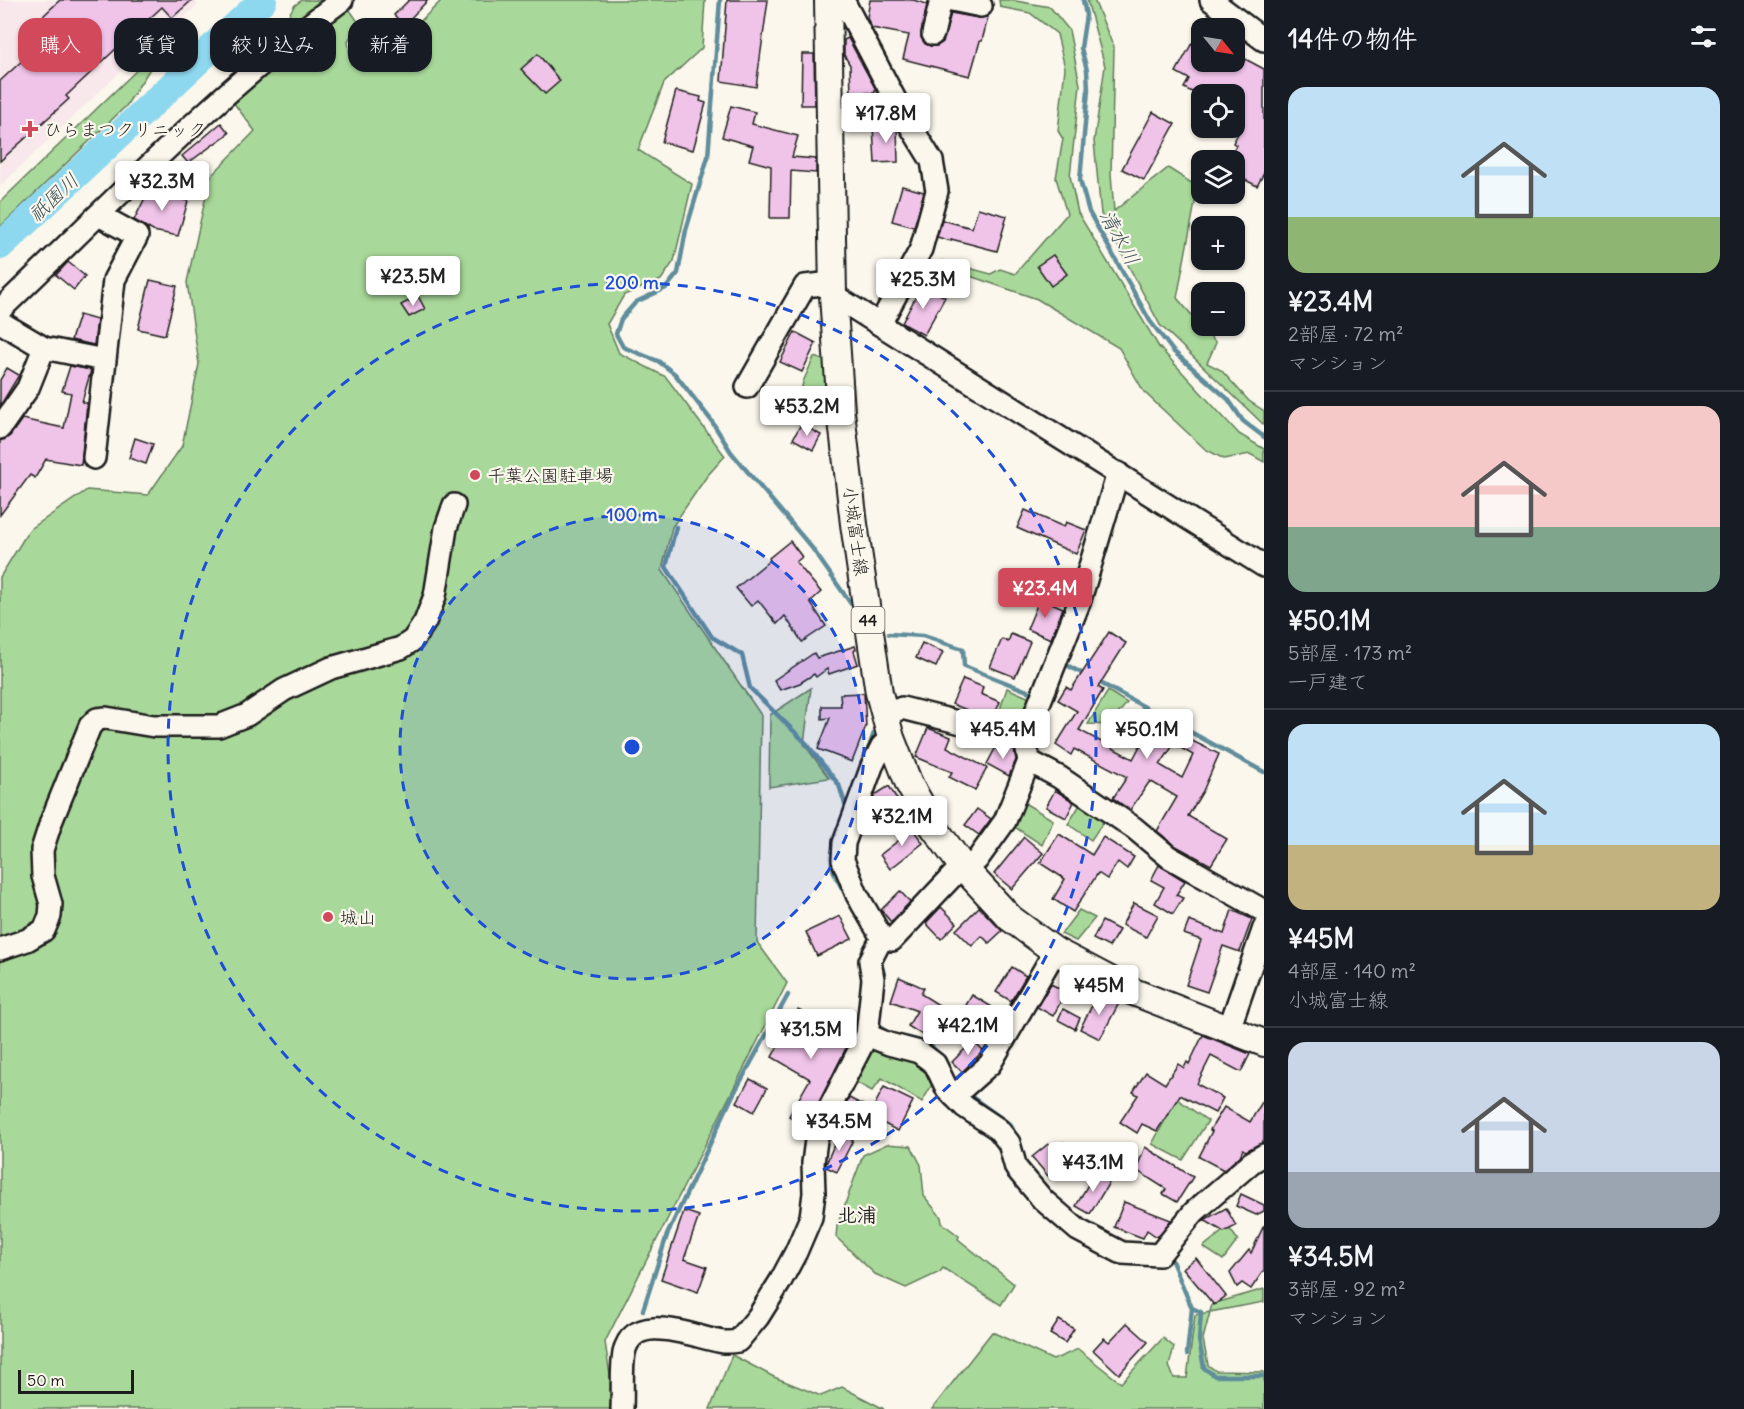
<!DOCTYPE html>
<html lang="ja">
<meta charset="utf-8">
<style>
:root{--surface:#171b24;--page:#20242c;--text:#f1f3f6;--muted:#9ea1a6;--line:#363941;--accent:#d1495b}
body{margin:0;font-family:Delius,"Klee One",sans-serif;background:var(--page);color:var(--text);height:100vh;display:flex;flex-direction:column;font-size:22px;white-space:nowrap}
*{box-sizing:border-box;margin:0}
p{font-size:20px;color:var(--muted)}
.icon{flex:none;width:33px;height:33px;fill:none;stroke:currentColor;stroke-width:2;stroke-linecap:round;stroke-linejoin:round}
.map{position:relative;flex:1;overflow:hidden}
.details{display:flex;flex-direction:column;background:var(--surface);width:480px}
.details>*{flex:none}
.banner{position:absolute;left:18px;top:18px;width:570px;height:54px;display:flex;gap:12px}
.needle{width:39px;rotate:120deg}
.fabs{position:absolute;left:1191px;top:18px;display:grid;gap:12px}
.fabs a{display:grid;place-items:center;width:54px;height:54px;border-radius:12px;background:var(--surface);box-shadow:0 2px 4px #0004;font-size:30px}
.scale{position:absolute;left:18px;bottom:15px;width:116px;box-sizing:border-box;padding-left:6px;border:3px solid #1c1c1c;border-top:0;font-size:16px;line-height:21px;white-space:nowrap;color:#1c1c1c;-webkit-text-stroke:4px #fbf7ec;paint-order:stroke}
.price{position:absolute;translate:-50% -51px;padding:0 14px;border-radius:6px;background:#fff;color:#222;font-size:20px;line-height:39px;filter:drop-shadow(0 2px 3px #0008)}
.price::after{content:'';position:absolute;left:50%;top:36px;width:18px;height:14px;margin-left:-9px;background:inherit;clip-path:polygon(0 0,100% 0,50% 100%)}
.price.selected{background:var(--accent);color:#fff}
ul{padding:0;list-style:none}
li{display:grid;align-content:center;gap:12px;height:318px;padding:0 24px}
li+li{border-top:2px solid var(--line)}
li span{display:grid;place-items:center;height:186px;border-radius:18px;color:#555}
li>.icon{margin-inline-start:auto}
span .icon{width:108px;height:108px;fill:#fffc;stroke-width:1}
li b{font-size:26px}
h2{display:flex;justify-content:space-between;align-items:center;height:72px;padding:0 24px;font-size:26px}
.chip{padding:0 21px;border-radius:18px;background:var(--surface);box-shadow:0 2px 4px #0004;font-size:21px;line-height:54px}
.chip.selected{background:var(--accent);color:#fff}
main{display:flex;flex:1;min-height:0}
.map>svg:first-child{display:block}
.built{fill:#f8e7eb}
.green{fill:#a9d99a;stroke:#627a5b;stroke-width:1.5}
.lines{fill:none;stroke-linecap:round;stroke-linejoin:round}
.stream{stroke:#608d9b;stroke-width:4.5}
.river{stroke:#8ed8ef;stroke-width:28}
.building{fill:#f0c3e9;stroke:#1c1c1c;stroke-width:1.5;fill-rule:evenodd}
.minor-casing{stroke:#1c1c1c;stroke-width:26}
.major-casing{stroke:#1c1c1c;stroke-width:30}
.minor{stroke:#fbf7ec;stroke-width:21}
.major{stroke:#fbf7ec;stroke-width:26}
.ring{fill:none;stroke:#1d4ed8;stroke-width:3;stroke-dasharray:10 8}
.poi-dot{fill:#d1495b;stroke:#fbf7ec;stroke-width:2}
.labels{text-anchor:middle;dominant-baseline:central;stroke-width:4.5;stroke-linejoin:round;paint-order:stroke}
.shield{fill:#fbf7ec;stroke:#5f5e5a;stroke-width:1.5}
.shield-label{font-size:16px;font-weight:bold;fill:#1c1c1c}
.poi-label{font-size:18px;fill:#1c1c1c;stroke:#fbf7ec;text-anchor:start}
.street-label{font-size:18px;fill:#1c1c1c;stroke:#fbf7ec}
.water-label{font-size:20px;font-style:italic;fill:#3e545b;stroke:#fbf7ec}
.neighbourhood-label{font-size:20px;font-weight:bold;fill:#1c1c1c;stroke:#fbf7ec}
.centre{fill:#1d4ed8;stroke:#fbf7ec;stroke-width:3}
.ring-label{font-size:18px;text-anchor:middle;font-weight:bold;fill:#1d4ed8;stroke:#fbf7ec;stroke-width:4.5;stroke-linejoin:round;paint-order:stroke}
</style>
<main>
<div class="map">
<svg width="1264" height="1409" viewBox="0 0 1264 1409">
<rect width="100%" height="100%" fill="#fbf7ec"/>
<filter id="ink" filterUnits="userSpaceOnUse"><feTurbulence type="fractalNoise" baseFrequency=".0167" numOctaves="2"/><feDisplacementMap in="SourceGraphic" scale="12" xChannelSelector="R" yChannelSelector="G"/><feConvolveMatrix kernelMatrix="1 2 1 2 8 2 1 2 1" color-interpolation-filters="sRGB"/></filter>
<g filter="url(#ink)">
<polygon class="built" points="0,0 194,0 198,5 120,72 0,186"/>
<g class="green">
<polygon points="302,0 331,0 273,43 294,6"/>
<polygon points="442,0 705,0 702,48 664,83 638,150 692,184 674,261 661,280 624,295 607,324 619,353 666,377 725,456 707,476 672,527 662,570 761,715 757,942 787,983 605,1342 615,1409 0,1409 0,577 29,530 87,490 148,495 182,446 199,364 187,282 210,177 255,131 230,98 345,3 359,23 348,41 351,64 376,65"/>
<polygon points="999,0 1010,0 1050,7 1069,30 1080,85 1070,176 1078,213 1159,347 1239,434 1264,449 1264,462 1250,454 1224,459 1205,449 1144,392 1119,348 1037,299 967,275 938,268 943,261 991,274 1000,269 1015,274 1067,214 1056,178 1063,139 1058,131 1065,68 1057,34 1030,13 1000,7"/>
<polygon points="1087,0 1094,0 1114,48 1111,174 1114,211 1168,168 1198,187 1177,298 1216,343 1207,363 1221,370 1249,401 1264,411 1264,425 1160,325 1101,214 1094,141 1105,66"/>
<polygon points="169,39 126,106 0,227 0,202"/>
<polygon points="814,357 829,362 830,423 796,414 803,382"/>
<polygon points="811,688 804,744 829,778 769,787 770,715"/>
<polygon points="1007,688 1034,700 1020,730 995,725"/>
<polygon points="1108,691 1127,703 1109,725 1088,724"/>
<polygon points="1083,800 1106,818 1091,840 1068,824"/>
<polygon points="1021,801 1053,820 1042,845 1010,824"/>
<polygon points="1079,910 1095,918 1076,941 1061,934"/>
<polygon points="871,1042 922,1060 933,1083 922,1102 882,1078 872,1091 852,1080"/>
<polygon points="1177,1099 1208,1121 1183,1160 1152,1144"/>
<polygon points="887,1144 911,1146 921,1165 924,1196 941,1217 942,1223 959,1236 958,1239 1014,1284 1001,1305 943,1268 940,1272 906,1288 875,1274 836,1237 837,1226 863,1155"/>
<polygon points="1228,1227 1238,1240 1223,1260 1203,1247"/>
<polygon points="1264,1289 1264,1302 1210,1312 1203,1339 1208,1365 1216,1371 1264,1372 1264,1409 932,1409 992,1332 1053,1360 1078,1349 1121,1383 1163,1338 1174,1347 1169,1366 1174,1378 1187,1378 1195,1315 1210,1312 1212,1304"/>
<polygon points="732,1355 774,1377 821,1396 842,1387 884,1409 710,1409"/>
</g>
<g class="lines">
<g class="stream">
<polyline points="720,0 708,157 686,230 678,273 666,288 636,302 621,319 616,334 623,347 658,361 675,374 711,420 731,452 812,548 851,604"/>
<polyline points="1083,0 1086,15 1081,48 1087,70 1088,90 1080,180 1089,212 1150,321 1173,351 1228,399 1243,421 1264,437"/>
<polyline points="676,527 666,567 712,637 742,655 750,688 806,743 839,785 847,810"/>
<polyline points="889,634 923,636 963,649 964,666 1035,694"/>
<polyline points="1063,663 1085,675"/>
<polyline points="1095,680 1264,772"/>
<polyline points="866,755 874,733"/>
<path d="M834,845C827,867 837,880 848,898"/>
<polyline points="880,961 884,974 883,982"/>
<polyline points="877,1023 877,1025 890,1034"/>
<path d="M899,1036C917,1040 932,1041 941,1059"/>
<polyline points="965,1092 1011,1125 1016,1137"/>
<polyline points="1169,1254 1192,1308 1187,1354"/>
<polyline points="1192,1308 1201,1312 1199,1340 1204,1368 1215,1376 1264,1376"/>
<polyline points="643,1310 667,1235 732,1097 788,995"/>
</g>
<polyline class="river" points="0,246 263,0"/>
</g>
<g class="building">
<polygon points="60,0 192,0 172,18 162,7 137,30 146,39 130,55 120,45 66,96 69,99 0,161 0,81 36,48 23,35"/>
<polygon points="409,0 428,0 404,25 394,15"/>
<polygon points="727,0 768,0 756,87 721,81"/>
<polygon points="870,0 913,0 927,4 921,37 925,44 931,46 937,46 943,42 951,13 978,18 988,17 982,41 980,41 970,76 903,59 909,35 872,28 867,18"/>
<polygon points="848,38 875,88 875,93 851,93 850,65 844,55 844,40"/>
<polygon points="1192,43 1202,48 1202,62 1234,62 1234,53 1264,69 1264,173 1257,186 1234,174 1234,160 1228,160 1236,145 1233,143 1241,128 1234,124 1234,94 1196,94 1184,88 1189,79 1176,72"/>
<polygon points="538,54 560,81 545,94 521,69"/>
<polygon points="802,54 814,54 815,105 801,105"/>
<polygon points="676,91 701,97 700,101 706,103 693,150 662,142"/>
<polygon points="731,106 755,112 752,124 798,136 792,157 816,159 816,173 791,171 790,218 770,218 771,166 749,160 753,146 722,137"/>
<polygon points="1153,112 1175,124 1144,180 1122,169"/>
<polygon points="221,123 229,133 188,163 182,156"/>
<polygon points="895,125 897,128 898,162 875,163 873,126"/>
<polygon points="151,186 173,189 170,196 188,201 178,236 153,231 134,220"/>
<polygon points="902,186 924,192 914,227 892,221"/>
<polygon points="978,208 1007,216 997,251 951,239 951,241 937,237 942,220 972,228"/>
<polygon points="1053,255 1067,274 1051,286 1037,266"/>
<polygon points="68,262 85,276 74,290 56,275"/>
<polygon points="150,280 177,286 165,335 138,329"/>
<polygon points="922,285 945,297 924,335 902,323"/>
<polygon points="418,296 425,309 409,317 401,305"/>
<polygon points="79,315 97,320 94,345 71,340"/>
<polygon points="795,332 816,343 802,372 780,362"/>
<polygon points="70,366 91,370 82,402 87,403 81,465 46,459 35,478 30,475 0,515 0,441 10,436 22,419 64,428 71,393 62,391"/>
<polygon points="7,368 19,375 0,406 0,380"/>
<polygon points="801,424 821,435 813,450 793,439"/>
<polygon points="135,438 153,444 146,464 129,458"/>
<polygon points="1025,510 1064,527 1066,522 1086,530 1076,554 1017,528"/>
<polygon points="790,541 802,557 796,562 821,592 810,602 826,626 802,642 785,616 777,624 758,600 751,606 736,588 770,560 769,558"/>
<polygon points="1040,598 1063,608 1051,639 1027,629"/>
<path d="M1109,632L1126,643L1098,687L1103,690L1079,730L1133,759L1155,718L1182,732L1180,735L1219,754L1203,791L1188,816L1227,839L1211,865L1176,846L1157,831L1177,797L1150,781L1130,810L1113,798L1127,777L1074,749L1071,755L1056,745L1077,711L1058,700L1066,687L1071,690ZM1174,744L1193,755L1182,778L1160,765Z"/>
<polygon points="1011,634 1030,642 1015,677 990,667 1002,639 1008,642"/>
<polygon points="922,643 943,652 936,667 916,658"/>
<polygon points="855,646 856,649 854,651 858,664 829,674 827,669 816,677 814,674 800,683 780,690 774,680 814,653 817,658"/>
<polygon points="963,679 983,687 981,694 1000,702 993,718 972,712 952,704"/>
<polygon points="864,693 866,726 852,762 818,749 830,718 822,719 822,706 841,706 840,694"/>
<polygon points="928,728 951,737 947,747 987,768 975,790 949,777 952,772 916,757"/>
<polygon points="997,745 1014,749 1016,760 1009,776 987,764"/>
<polygon points="889,786 900,804 878,819 871,807 875,795"/>
<polygon points="1055,790 1074,802 1066,818 1046,807"/>
<polygon points="977,809 991,819 979,835 965,825"/>
<polygon points="909,824 923,843 890,869 880,855 903,837 899,832"/>
<polygon points="1059,834 1092,855 1103,837 1134,857 1127,869 1118,862 1107,879 1098,873 1073,912 1053,899 1065,879 1040,863"/>
<polygon points="1024,837 1043,853 1012,889 994,874"/>
<polygon points="1159,865 1185,881 1176,895 1183,898 1173,914 1155,903 1164,887 1151,880"/>
<polygon points="900,891 910,902 891,922 881,910"/>
<polygon points="1134,903 1158,915 1146,937 1122,925"/>
<polygon points="941,907 957,923 941,939 926,923"/>
<polygon points="979,907 1002,931 989,943 982,936 972,946 956,930"/>
<polygon points="1232,910 1252,919 1240,952 1223,946 1207,992 1186,985 1201,940 1184,934 1189,921 1224,934"/>
<polygon points="840,916 852,939 817,956 806,932"/>
<polygon points="1102,921 1119,930 1109,947 1093,939"/>
<polygon points="1012,967 1026,976 1011,1001 996,992"/>
<polygon points="899,977 924,988 921,994 942,1007 924,1036 908,1026 917,1011 891,1001"/>
<polygon points="1051,984 1066,992 1053,1016 1037,1007"/>
<polygon points="1099,992 1119,1003 1100,1039 1080,1029"/>
<polygon points="972,995 992,1007 978,1028 959,1017"/>
<polygon points="1063,1009 1080,1018 1075,1029 1058,1020"/>
<polygon points="798,1010 851,1038 807,1127 789,1116 810,1079 772,1057"/>
<polygon points="1203,1035 1250,1054 1241,1072 1211,1056 1197,1084 1223,1098 1215,1113 1180,1095 1157,1131 1142,1124 1137,1133 1120,1122 1138,1095 1133,1092 1146,1072 1165,1084 1178,1064 1184,1068 1187,1062 1189,1064"/>
<polygon points="973,1041 983,1051 962,1072 952,1062"/>
<polygon points="750,1079 767,1088 754,1112 737,1102"/>
<polygon points="884,1087 913,1101 898,1131 869,1116"/>
<polygon points="849,1098 863,1105 856,1119 842,1111"/>
<polygon points="1264,1099 1264,1139 1262,1143 1246,1151 1243,1149 1240,1156 1224,1170 1199,1157 1212,1131 1210,1130 1224,1107 1250,1122"/>
<polygon points="839,1133 853,1140 837,1172 826,1167 826,1164"/>
<polygon points="1063,1142 1073,1154 1048,1176 1032,1157 1048,1144 1054,1150"/>
<polygon points="1145,1147 1193,1177 1177,1202 1163,1194 1166,1189 1136,1170"/>
<polygon points="1095,1172 1110,1181 1090,1214 1076,1206"/>
<polygon points="1241,1194 1264,1205 1264,1211 1256,1215 1236,1206"/>
<polygon points="1124,1202 1171,1220 1157,1237 1147,1230 1143,1238 1114,1227"/>
<polygon points="1226,1208 1236,1226 1224,1232 1204,1220"/>
<polygon points="684,1211 699,1216 684,1259 707,1267 698,1292 661,1279"/>
<polygon points="1264,1225 1264,1270 1251,1289 1242,1283 1237,1287 1230,1273 1249,1250 1251,1253"/>
<polygon points="1196,1258 1226,1296 1214,1305 1183,1268"/>
<polygon points="1059,1320 1074,1329 1065,1343 1050,1334"/>
<polygon points="1127,1323 1148,1342 1119,1374 1093,1350 1104,1338 1109,1342"/>
</g>
<g class="lines">
<g class="minor-casing">
<g id="minor">
<polyline points="843,0 900,109 932,161 937,191 921,249 880,324"/>
<polyline points="952,0 981,6"/>
<polyline points="1211,0 1264,40"/>
<polyline points="933,34 941,0"/>
<path d="M0,310C111,204 218,91 342,0"/>
<polyline points="0,322 44,348 104,360"/>
<polyline points="747,387 805,286 823,284 833,295 1264,566"/>
<polyline points="0,428 28,388 44,348"/>
<polyline points="94,458 114,280 137,236 99,215"/>
<polyline points="1118,473 1079,603 1025,739 1029,761 1059,777 1134,828 1169,857 1264,911"/>
<polyline points="885,715 902,708 1025,739"/>
<polyline points="977,860 1005,821 1029,761"/>
<polyline points="882,938 857,895 843,860 844,843 872,766 882,746 891,738"/>
<polyline points="882,938 892,940 962,866"/>
<polyline points="0,949 27,940 44,930 50,916 51,904 43,876 42,850 51,822 90,726 97,719 106,718 154,726 219,726 247,715 284,690 331,668 401,648 413,640 425,622 435,596 446,528 454,505"/>
<polyline points="1229,1029 1264,928"/>
<polyline points="867,1035 889,1044 919,1052 935,1064 947,1089 965,1107 998,1129 1009,1143 1016,1168 1043,1200 1078,1230 1122,1253 1159,1255 1194,1212 1252,1162 1264,1155"/>
<polyline points="954,1096 990,1064 1055,951"/>
<path d="M622,1409C623,1391 621,1370 624,1353C633,1308 697,1339 724,1342C729,1342 734,1342 738,1341L758,1317L780,1282L796,1252L811,1217L814,1193L813,1163L816,1140L825,1117L867,1035L873,979L870,961L882,938"/>
</g>
</g>
<g class="major-casing">
<polyline id="major" points="828,0 833,295 841,412 854,524 879,693 891,738 909,784 933,826 962,866 1010,918 1055,951 1131,991 1264,1043"/>
</g>
<use href="#minor" class="minor"/>
<use href="#major" class="major"/>
</g>
</g>
<circle cx="632" cy="747" r="232" fill="#1d4ed8" fill-opacity=".12"/>
<g class="ring">
<circle cx="632" cy="747" r="232"/>
<circle cx="632" cy="747" r="464"/>
</g>
<g class="poi-dot">
<path d="M27 120h6v6h6v6h-6v6h-6v-6h-6v-6h6z"/>
<circle cx="475" cy="475" r="6"/>
<circle cx="328" cy="917" r="6"/>
</g>
<g class="labels">
<rect class="shield" x="851.5" y="607" width="33" height="26" rx="4.5"/>
<g class="shield-label">
<text x="868" y="620">44</text>
</g>
<g class="poi-label">
<text x="44" y="129">ひらまつクリニック</text>
<text x="487" y="475">千葉公園駐車場</text>
<text x="340" y="917">城山</text>
</g>
<g class="street-label">
<text transform="translate(856 531) rotate(82)">小城富士線</text>
</g>
<g class="water-label">
<text transform="translate(53 197) rotate(-43)">祇園川</text>
<text transform="translate(1120 237) rotate(61)">清水川</text>
</g>
<g class="neighbourhood-label">
<text x="857" y="1214">北浦</text>
</g>
</g>
<circle cx="632" cy="747" r="9" class="centre"/>
<g class="ring-label">
<text x="632" y="289">200 m</text>
<text x="632" y="521">100 m</text>
</g>
</svg>
<div class="fabs">
<a><svg class="needle" viewBox="-14 -14 28 28"><path d="M0-13l5 13h-10z" fill="#e53935"/><path d="M0 13l5-13h-10z" fill="#9ea1a6"/></svg></a>
<a><svg class="icon" aria-label="locate" viewBox="0 0 24 24"><circle cx="12" cy="12" r="6"/><path d="M12 2v4M12 18v4M2 12h4M18 12h4"/></svg></a>
<a><svg class="icon" aria-label="layers" viewBox="0 0 24 24"><path d="M12 4l9 5-9 5-9-5zM3 14l9 5 9-5"/></svg></a>
<a>+</a>
<a>−</a>
</div>
<div class="scale">50 m</div>
<b class="price" style="left:886px;top:144px">¥17.8M</b>
<b class="price" style="left:162px;top:212px">¥32.3M</b>
<b class="price" style="left:413px;top:307px">¥23.5M</b>
<b class="price" style="left:923px;top:310px">¥25.3M</b>
<b class="price" style="left:807px;top:437px">¥53.2M</b>
<b class="price selected" style="left:1045px;top:619px">¥23.4M</b>
<b class="price" style="left:1003px;top:760px">¥45.4M</b>
<b class="price" style="left:1147px;top:760px">¥50.1M</b>
<b class="price" style="left:902px;top:847px">¥32.1M</b>
<b class="price" style="left:1099px;top:1016px">¥45M</b>
<b class="price" style="left:968px;top:1056px">¥42.1M</b>
<b class="price" style="left:811px;top:1060px">¥31.5M</b>
<b class="price" style="left:839px;top:1152px">¥34.5M</b>
<b class="price" style="left:1093px;top:1193px">¥43.1M</b>
<div class="banner">
<a class="chip selected">購入</a>
<a class="chip">賃貸</a>
<a class="chip">絞り込み</a>
<a class="chip">新着</a>
</div>
</div>
<section class="details">
<h2>14件の物件<svg class="icon" aria-label="filters" viewBox="0 0 24 24"><path d="M4 7h16M4 17h16"/><circle cx="9" cy="7" r="2"/><circle cx="15" cy="17" r="2"/></svg></h2>
<ul>
<li><span style="background:linear-gradient(#bfe0f5 70%,#8fb573 0)"><svg class="icon" aria-label="home" viewBox="0 0 24 24"><path d="M3 11l9-7 9 7M6 9v11h12V9"/></svg></span><div><b>¥23.4M</b><p>2部屋 · 72 m²</p><p>マンション</p></div></li>
<li><span style="background:linear-gradient(#f6c9c9 65%,#7fa58c 0)"><svg class="icon" aria-label="home" viewBox="0 0 24 24"><path d="M3 11l9-7 9 7M6 9v11h12V9"/></svg></span><div><b>¥50.1M</b><p>5部屋 · 173 m²</p><p>一戸建て</p></div></li>
<li><span style="background:linear-gradient(#bfe0f5 65%,#c2b280 0)"><svg class="icon" aria-label="home" viewBox="0 0 24 24"><path d="M3 11l9-7 9 7M6 9v11h12V9"/></svg></span><div><b>¥45M</b><p>4部屋 · 140 m²</p><p>小城富士線</p></div></li>
<li><span style="background:linear-gradient(#c9d6e8 70%,#9aa5b1 0)"><svg class="icon" aria-label="home" viewBox="0 0 24 24"><path d="M3 11l9-7 9 7M6 9v11h12V9"/></svg></span><div><b>¥34.5M</b><p>3部屋 · 92 m²</p><p>マンション</p></div></li>
</ul>
</section>
</main>
